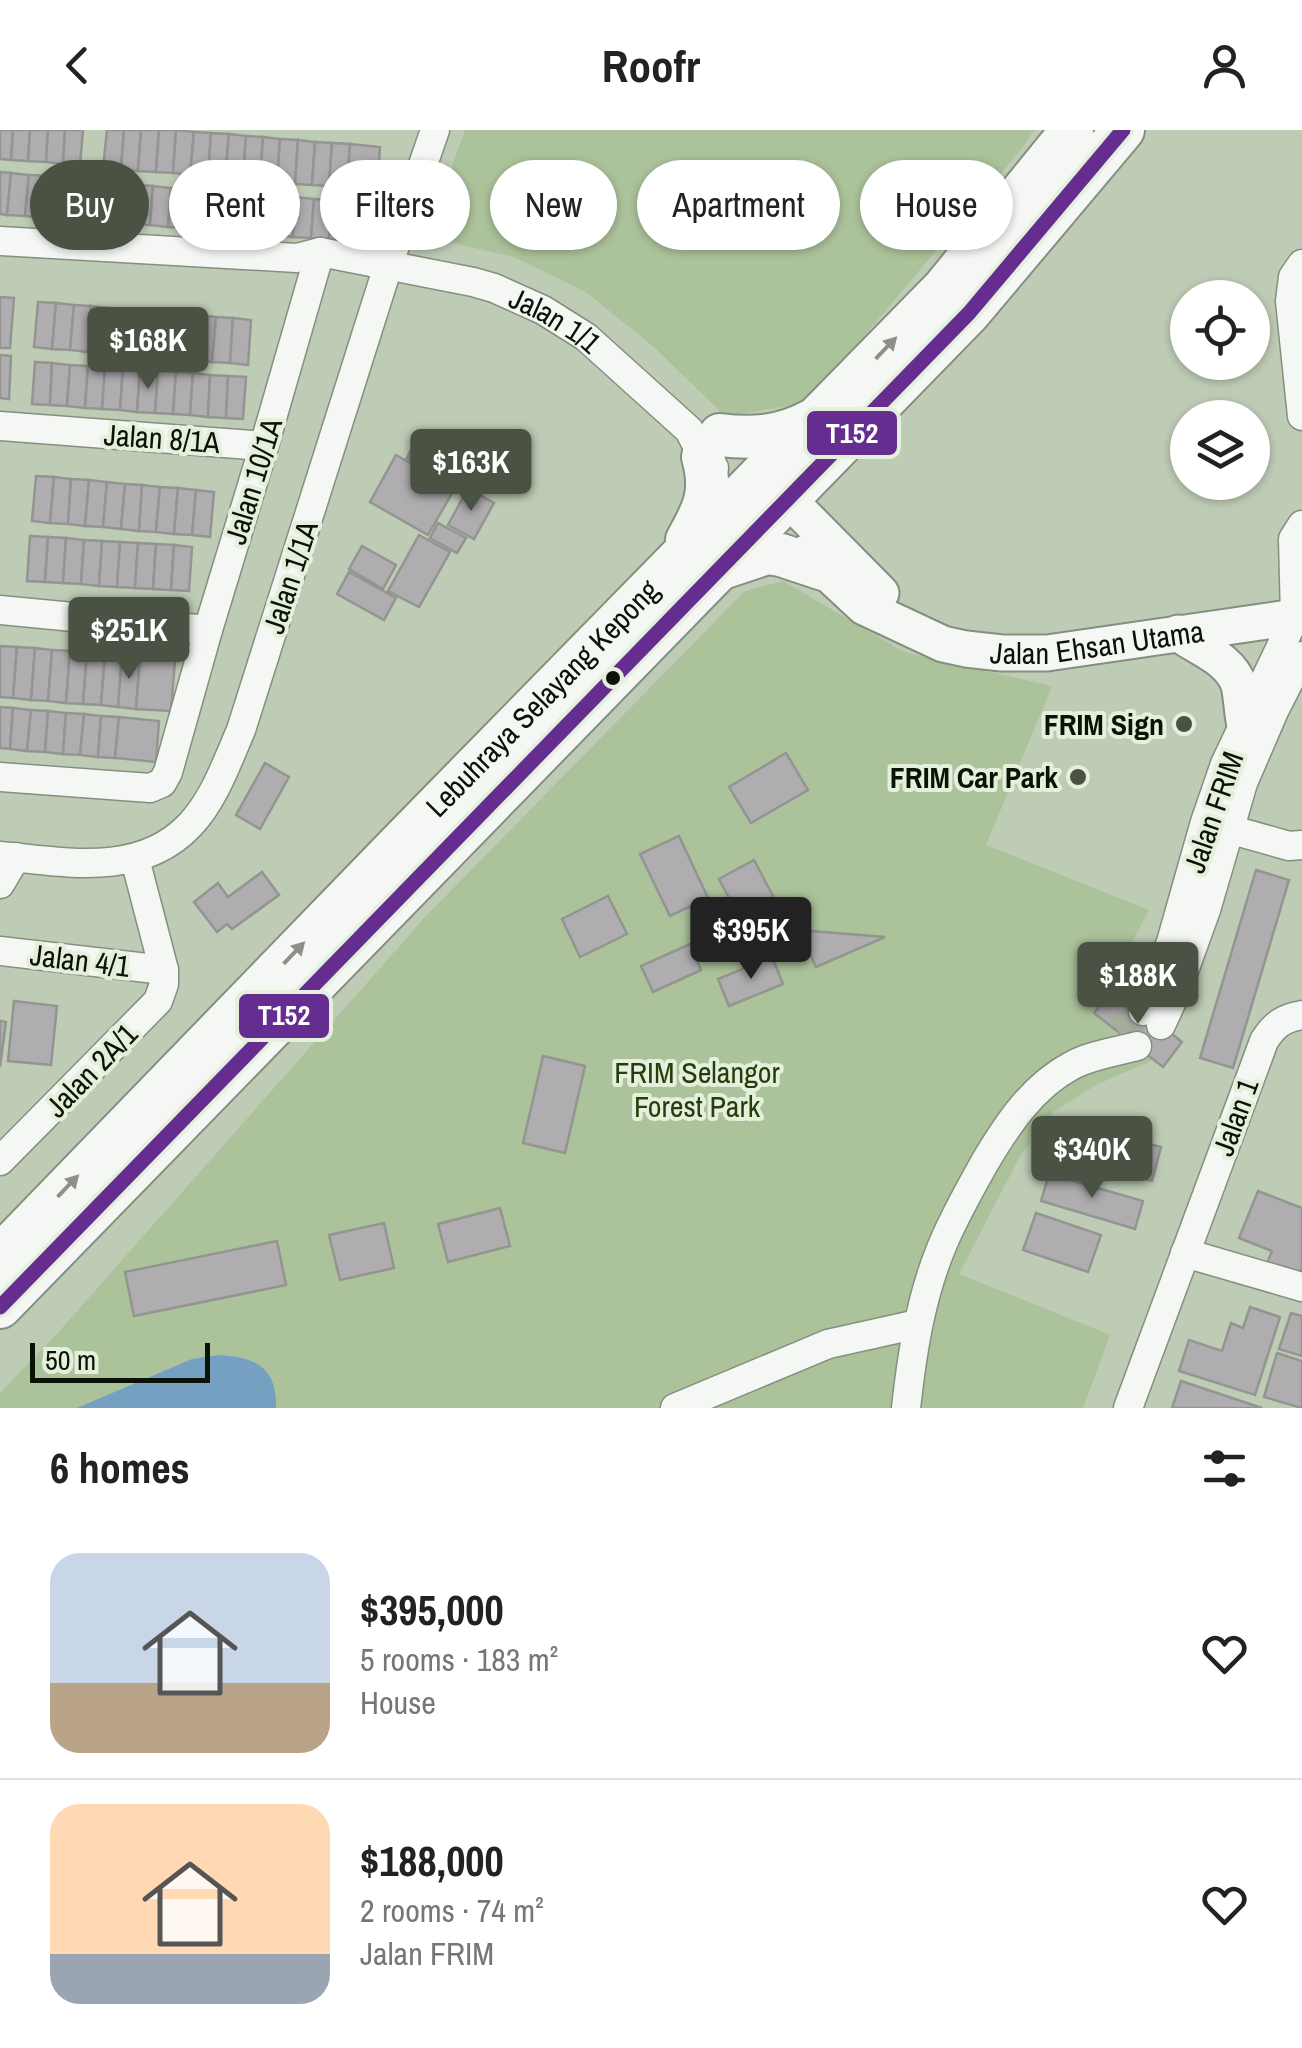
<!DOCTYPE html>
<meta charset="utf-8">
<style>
:root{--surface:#fff;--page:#f2f2f2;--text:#222;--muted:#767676;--line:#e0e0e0;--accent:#4a5343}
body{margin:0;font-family:"Archivo Narrow",sans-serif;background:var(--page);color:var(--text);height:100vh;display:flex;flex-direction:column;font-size:38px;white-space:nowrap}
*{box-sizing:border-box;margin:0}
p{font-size:32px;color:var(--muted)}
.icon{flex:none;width:55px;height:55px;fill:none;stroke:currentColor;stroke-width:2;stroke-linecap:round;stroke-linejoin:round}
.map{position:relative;height:1278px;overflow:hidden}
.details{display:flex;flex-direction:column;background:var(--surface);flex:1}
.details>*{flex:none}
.banner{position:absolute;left:30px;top:30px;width:1242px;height:90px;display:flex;gap:20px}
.buttons{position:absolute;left:1170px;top:150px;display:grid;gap:20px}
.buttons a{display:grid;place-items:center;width:100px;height:100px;border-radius:50%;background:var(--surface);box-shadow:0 2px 8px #0004;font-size:50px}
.scale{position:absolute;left:30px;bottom:25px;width:180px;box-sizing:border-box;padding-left:10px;border:5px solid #0b1306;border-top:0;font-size:28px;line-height:35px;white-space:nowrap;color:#0b1306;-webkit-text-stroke:8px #e4efdc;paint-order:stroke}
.price{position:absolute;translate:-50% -85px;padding:0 22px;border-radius:10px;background:var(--accent);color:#fff;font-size:32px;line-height:65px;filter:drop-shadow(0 2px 5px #0008)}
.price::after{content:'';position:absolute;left:50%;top:60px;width:30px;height:22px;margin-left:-15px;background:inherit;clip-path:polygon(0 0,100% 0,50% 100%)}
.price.selected{background:#222;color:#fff}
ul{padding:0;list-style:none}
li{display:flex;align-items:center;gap:30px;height:250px;padding:0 50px}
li+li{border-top:2px solid var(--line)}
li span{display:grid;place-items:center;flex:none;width:280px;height:200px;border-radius:30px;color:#555}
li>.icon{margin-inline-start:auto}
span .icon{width:120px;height:120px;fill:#fffc;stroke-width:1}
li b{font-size:42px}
h2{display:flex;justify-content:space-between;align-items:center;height:120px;padding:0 50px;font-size:42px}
.chip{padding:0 35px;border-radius:45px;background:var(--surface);box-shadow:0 2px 8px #0004;font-size:35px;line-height:90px}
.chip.selected{background:var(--accent);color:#fff}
header{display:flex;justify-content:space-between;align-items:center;height:130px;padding:0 50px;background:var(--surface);font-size:45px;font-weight:800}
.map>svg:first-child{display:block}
.green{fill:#abc29a}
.water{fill:#76a0c2}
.building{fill:#b0adb1;stroke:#939591;stroke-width:2.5}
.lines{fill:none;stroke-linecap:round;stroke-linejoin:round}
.minor-tunnel{stroke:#a3af9b;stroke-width:28;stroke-dasharray:28 14;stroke-linecap:butt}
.minor-casing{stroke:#858f7f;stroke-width:31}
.tertiary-casing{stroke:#858f7f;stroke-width:39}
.primary-casing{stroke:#858f7f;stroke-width:46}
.minor{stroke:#f5f7f4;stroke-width:28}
.tertiary{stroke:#f5f7f4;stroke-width:35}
.primary{stroke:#f5f7f4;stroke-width:42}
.bus-1-casing{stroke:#e4efdc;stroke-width:22}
.bus-1{stroke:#662d91;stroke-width:15}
.oneway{fill:#8c9089}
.bus-dot{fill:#0b1306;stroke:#e4efdc;stroke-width:4}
.poi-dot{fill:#4a5343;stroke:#e4efdc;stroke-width:4}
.labels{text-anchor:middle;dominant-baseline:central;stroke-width:8;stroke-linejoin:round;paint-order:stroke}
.street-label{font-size:30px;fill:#0b1306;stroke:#e4efdc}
.poi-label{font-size:30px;font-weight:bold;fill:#0b1306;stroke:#e4efdc;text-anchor:end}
.park-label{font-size:30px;fill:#263e0b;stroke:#e4efdc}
.line-badge{stroke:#e4efdc;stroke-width:4}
.badge-label{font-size:28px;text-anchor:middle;font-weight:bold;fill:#fff}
</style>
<header><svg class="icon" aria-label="back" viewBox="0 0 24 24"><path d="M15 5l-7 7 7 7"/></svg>Roofr<svg class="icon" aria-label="person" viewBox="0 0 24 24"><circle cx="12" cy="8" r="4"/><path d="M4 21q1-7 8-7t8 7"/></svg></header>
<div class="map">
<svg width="1302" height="1278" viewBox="0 0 1302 1278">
<rect width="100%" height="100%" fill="#becbb5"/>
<g class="green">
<polygon points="465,0 1034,0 1022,18 808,273 725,286 654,217 586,162 514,127 427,107"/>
<polygon points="783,451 904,522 1052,556 986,715 1149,780 1104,866 1172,922 1098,954 1054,981 1020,1026 959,1144 1110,1205 1083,1278 0,1278 0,1263 55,1206 427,785 745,461"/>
</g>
<path class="water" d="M219,1225C255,1227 277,1237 276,1278H77L192,1229Z"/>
<g class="building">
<polygon points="0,0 13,0 11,30 0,29"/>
<polygon points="13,0 30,0 28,31 11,30"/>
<polygon points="30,0 48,0 46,32 28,31"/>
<polygon points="48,0 65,0 63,34 46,32"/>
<polygon points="65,0 83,0 80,35 63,34"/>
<polygon points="107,0 124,0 121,39 103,38"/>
<polygon points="124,0 141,0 138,41 121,39"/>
<polygon points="141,0 159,0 156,42 138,41"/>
<polygon points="159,0 176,0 173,43 156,42"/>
<polygon points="176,0 194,2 190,45 173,43"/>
<polygon points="194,2 211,3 208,46 190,45"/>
<polygon points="211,3 229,4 225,48 208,46"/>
<polygon points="229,4 246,6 243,49 225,48"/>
<polygon points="246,6 263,7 260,51 243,49"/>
<polygon points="263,7 280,9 277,52 260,51"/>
<polygon points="280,9 298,10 295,54 277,52"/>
<polygon points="298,10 315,12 312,55 295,54"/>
<polygon points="315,12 332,13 329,56 312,55"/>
<polygon points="332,13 350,14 347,58 329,56"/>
<polygon points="350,14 380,17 377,60 347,58"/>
<polygon points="0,42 11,43 7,85 0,84"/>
<polygon points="11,43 29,45 25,86 7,85"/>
<polygon points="29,45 46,46 42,88 25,86"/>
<polygon points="46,46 64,48 60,90 42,88"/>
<polygon points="64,48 81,49 77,91 60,90"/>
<polygon points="99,52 117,54 114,93 96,91"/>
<polygon points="117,54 135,55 132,94 114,93"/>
<polygon points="135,55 153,56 150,95 132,94"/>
<polygon points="153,56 171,58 168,97 150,95"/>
<polygon points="171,58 188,59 186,98 168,97"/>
<polygon points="188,59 206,60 203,100 186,98"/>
<polygon points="206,60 224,62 221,101 203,100"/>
<polygon points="224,62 242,63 239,102 221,101"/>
<polygon points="242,63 260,65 257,104 239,102"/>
<polygon points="260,65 278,66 275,105 257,104"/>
<polygon points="278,66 296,67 293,107 275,105"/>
<polygon points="296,67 314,69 311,108 293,107"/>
<polygon points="314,69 331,70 329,109 311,108"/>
<polygon points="331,70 349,72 346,111 329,109"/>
<polygon points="0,167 14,168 10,218 0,218"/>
<polygon points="38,172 56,173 52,219 34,217"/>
<polygon points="56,173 74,175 70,220 52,219"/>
<polygon points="74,175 91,176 88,222 70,220"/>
<polygon points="91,176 109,178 106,223 88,222"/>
<polygon points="109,178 127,179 123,225 106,223"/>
<polygon points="127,179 145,181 141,226 123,225"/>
<polygon points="145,181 162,182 159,228 141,226"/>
<polygon points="162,182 180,184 176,229 159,228"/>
<polygon points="180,184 198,185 194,230 176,229"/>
<polygon points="198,185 216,187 212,232 194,230"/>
<polygon points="216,187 233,188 230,233 212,232"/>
<polygon points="233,188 251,190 248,235 230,233"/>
<polygon points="0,225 11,226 9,269 0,268"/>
<polygon points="35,232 52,233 50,275 32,274"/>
<polygon points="52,233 70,235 67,276 50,275"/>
<polygon points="70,235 88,236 85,278 67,276"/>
<polygon points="88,236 105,237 102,279 85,278"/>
<polygon points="105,237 123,238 120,280 102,279"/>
<polygon points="123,238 140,240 137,282 120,280"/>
<polygon points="140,240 158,241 155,283 137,282"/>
<polygon points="158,241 176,242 173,284 155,283"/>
<polygon points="176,242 193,243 190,285 173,284"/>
<polygon points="193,243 210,245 208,287 190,285"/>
<polygon points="210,245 228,246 226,288 208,287"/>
<polygon points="228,246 246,247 243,289 226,288"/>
<polygon points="420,303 483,338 472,358 464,354 462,358 407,328"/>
<polygon points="396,325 455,358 428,405 370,372"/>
<polygon points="36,346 54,347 50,393 32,391"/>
<polygon points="54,347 71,349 68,394 50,393"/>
<polygon points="71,349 89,350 85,396 68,394"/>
<polygon points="89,350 107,352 103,397 85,396"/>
<polygon points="107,352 125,354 121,399 103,397"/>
<polygon points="125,354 142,355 139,401 121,399"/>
<polygon points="142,355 160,357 156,402 139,401"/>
<polygon points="160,357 178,358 174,404 156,402"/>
<polygon points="178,358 196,360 192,405 174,404"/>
<polygon points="468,358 494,373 474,409 448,395"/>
<polygon points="196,360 214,362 210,407 192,405"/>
<polygon points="438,393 466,408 457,423 430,408"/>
<polygon points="419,405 450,422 419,477 388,461"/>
<polygon points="30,406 48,407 45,452 27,451"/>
<polygon points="48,407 66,408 63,453 45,452"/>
<polygon points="66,408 84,410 81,454 63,453"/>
<polygon points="84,410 102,411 99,456 81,454"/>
<polygon points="102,411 120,412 117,457 99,456"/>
<polygon points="120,412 138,413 135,458 117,457"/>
<polygon points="138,413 156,414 153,459 135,458"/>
<polygon points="156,414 174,415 171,460 153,459"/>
<polygon points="174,415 192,417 189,461 171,460"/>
<polygon points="362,416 396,435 383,459 349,439"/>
<polygon points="349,442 396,468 384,490 337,464"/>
<polygon points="0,516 17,517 13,568 0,567"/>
<polygon points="17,517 35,518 31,570 13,568"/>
<polygon points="35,518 52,520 48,571 31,570"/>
<polygon points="52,520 70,521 66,573 48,571"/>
<polygon points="70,521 87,523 83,574 66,573"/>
<polygon points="87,523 105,524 101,575 83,574"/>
<polygon points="105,524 122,526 118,577 101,575"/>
<polygon points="122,526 140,527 136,579 118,577"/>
<polygon points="140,527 175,530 171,581 136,579"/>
<polygon points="0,577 13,578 10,619 0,618"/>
<polygon points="13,578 31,580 27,621 10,619"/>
<polygon points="31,580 48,581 45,622 27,621"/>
<polygon points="48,581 66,583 63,624 45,622"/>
<polygon points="66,583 84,584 80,625 63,624"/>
<polygon points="84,584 101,586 98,627 80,625"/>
<polygon points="101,586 119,587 115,628 98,627"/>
<polygon points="119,587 159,591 156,632 115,628"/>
<polygon points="786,623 808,660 751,693 729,657"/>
<polygon points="265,633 289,647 260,699 236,685"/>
<polygon points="679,706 708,768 670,786 640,724"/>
<polygon points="754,730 783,785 748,804 719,749"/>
<polygon points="1256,740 1289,750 1233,938 1200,928"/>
<polygon points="262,742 279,765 232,799 227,794 217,802 194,772 218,753 228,767"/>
<polygon points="608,766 627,804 580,827 562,789"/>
<polygon points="799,800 885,807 816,837"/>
<polygon points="690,814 701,840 653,862 641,836"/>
<polygon points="772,827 783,854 729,876 718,849"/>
<polygon points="1114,858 1182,912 1163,937 1094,883"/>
<polygon points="14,871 57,876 51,935 8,931"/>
<polygon points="0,891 6,892 0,937"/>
<polygon points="543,926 585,936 565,1023 523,1013"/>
<polygon points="1096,999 1161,1017 1152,1051 1087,1033"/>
<polygon points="1049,1044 1143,1071 1135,1099 1041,1071"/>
<polygon points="1258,1061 1302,1078 1302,1137 1298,1148 1266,1136 1272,1121 1239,1108"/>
<polygon points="500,1078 510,1116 448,1132 438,1094"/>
<polygon points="1036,1083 1101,1105 1088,1142 1023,1120"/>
<polygon points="384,1093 394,1138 340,1150 329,1105"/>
<polygon points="277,1111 286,1155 134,1186 125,1142"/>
<polygon points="1250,1177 1280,1187 1255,1265 1179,1241 1189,1210 1222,1221 1231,1193 1243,1198"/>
<polygon points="1291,1183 1302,1186 1302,1226 1279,1219"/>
<polygon points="1277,1223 1302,1231 1302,1278 1264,1267"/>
<polygon points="1181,1251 1262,1278 1172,1278"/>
</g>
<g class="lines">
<polyline class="minor-tunnel" points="1119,902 1143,881"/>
<g class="minor-casing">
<g id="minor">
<path id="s1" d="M0,111L297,128L320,122L473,152L494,158L543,180L586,207L689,300L703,327L714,338"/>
<polyline points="1302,134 1293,147 1290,171 1302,286"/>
<polyline points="0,296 264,316"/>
<polyline points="0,480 208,500"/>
<polyline points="0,647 150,658 162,653 168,642 208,500 264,316 320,122"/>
<polyline points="1211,694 1289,716 1302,715"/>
<path d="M0,726C65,732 140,748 190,695C214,670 227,632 241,600L388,136L435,0"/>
<polyline points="0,754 16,727"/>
<polyline points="0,821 164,840"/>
<polyline points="1143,881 1171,812 1205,692 1225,634 1295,487 1293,409 1302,395"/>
<polyline points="1161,895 1177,860 1206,780 1243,653 1274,581 1302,526"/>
<polyline points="0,1031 158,871 164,854 164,840 135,729"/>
<polyline points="1185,1123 1302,1157"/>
<polyline points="675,1278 828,1214 918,1194"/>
<path d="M906,1278C912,1224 920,1171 940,1121C952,1090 969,1061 985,1032C1007,995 1032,957 1071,936C1091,925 1115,922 1137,916"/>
<path d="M1128,1278L1264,911C1274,895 1283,888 1302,885"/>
</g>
</g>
<g class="tertiary-casing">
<g id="tertiary">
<polyline points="770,351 881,463"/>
<path id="s2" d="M806,423L864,477L943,514L966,519L1002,523H1047L1302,486"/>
<path d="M1178,503C1199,519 1230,528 1239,555C1242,568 1242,583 1245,596"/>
</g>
</g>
<g class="primary-casing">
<g id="primary">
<path d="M720,305C753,309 781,307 811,291"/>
<path d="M687,410C704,380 713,362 703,327"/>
<polyline points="719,439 767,423 781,425 823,439"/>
<path id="s3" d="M0,1126L401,712L944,158L1072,0"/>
<polyline points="0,1177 969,183 1123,0"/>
</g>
</g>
<use href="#minor" class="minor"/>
<use href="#tertiary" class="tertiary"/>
<use href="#primary" class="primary"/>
<g class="bus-1-casing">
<polyline id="bus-1" points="0,1177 969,183 1123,0"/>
</g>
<use href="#bus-1" class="bus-1"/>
</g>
<defs><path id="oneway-solid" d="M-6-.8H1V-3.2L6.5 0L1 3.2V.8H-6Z" transform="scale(2.5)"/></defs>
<g class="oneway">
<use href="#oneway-solid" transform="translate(886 218) rotate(-46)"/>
<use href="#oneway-solid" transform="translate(294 823) rotate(-46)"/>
<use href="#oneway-solid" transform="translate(68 1056) rotate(-46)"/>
</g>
<circle class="bus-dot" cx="613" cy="548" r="9"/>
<g class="poi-dot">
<circle cx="1184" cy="594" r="10"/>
<circle cx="1078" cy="647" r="10"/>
</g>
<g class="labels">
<g class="street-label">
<text stroke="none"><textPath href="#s1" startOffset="568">Jalan 1/1</textPath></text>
<text transform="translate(162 308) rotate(4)">Jalan 8/1A</text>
<text transform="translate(253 351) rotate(-73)">Jalan 10/1A</text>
<text transform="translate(290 447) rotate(-72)">Jalan 1/1A</text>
<text stroke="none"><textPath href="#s2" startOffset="322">Jalan Ehsan Utama</textPath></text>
<text stroke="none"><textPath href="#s3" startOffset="778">Lebuhraya Selayang Kepong</textPath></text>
<text transform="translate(1213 682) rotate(-71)">Jalan FRIM</text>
<text transform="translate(80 830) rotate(7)">Jalan 4/1</text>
<text transform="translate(91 940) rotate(-46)">Jalan 2A/1</text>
<text transform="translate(1235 987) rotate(-70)">Jalan 1</text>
</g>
<g class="poi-label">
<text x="1164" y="594">FRIM Sign</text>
<text x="1058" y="647">FRIM Car Park</text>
</g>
<g class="park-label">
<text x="697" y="942">FRIM Selangor<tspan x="697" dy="34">Forest Park</tspan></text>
</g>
</g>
<g class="line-badge">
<rect x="805" y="279" width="94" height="48" rx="10" fill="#662d91"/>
<rect x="237" y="862" width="94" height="48" rx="10" fill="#662d91"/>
</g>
<g class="badge-label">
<text x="852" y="313">T152</text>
<text x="284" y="895">T152</text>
</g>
</svg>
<div class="buttons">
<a><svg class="icon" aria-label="locate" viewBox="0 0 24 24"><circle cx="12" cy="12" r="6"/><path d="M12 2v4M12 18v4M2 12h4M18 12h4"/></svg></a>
<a><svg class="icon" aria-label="layers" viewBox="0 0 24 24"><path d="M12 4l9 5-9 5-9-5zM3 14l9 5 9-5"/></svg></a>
</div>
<div class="scale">50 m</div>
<b class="price" style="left:148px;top:262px">$168K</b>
<b class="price" style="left:471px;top:384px">$163K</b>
<b class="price" style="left:129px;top:552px">$251K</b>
<b class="price selected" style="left:751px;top:852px">$395K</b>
<b class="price" style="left:1138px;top:897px">$188K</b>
<b class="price" style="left:1092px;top:1071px">$340K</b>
<div class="banner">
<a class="chip selected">Buy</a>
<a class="chip">Rent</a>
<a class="chip">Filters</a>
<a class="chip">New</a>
<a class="chip">Apartment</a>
<a class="chip">House</a>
</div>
</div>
<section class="details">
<h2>6 homes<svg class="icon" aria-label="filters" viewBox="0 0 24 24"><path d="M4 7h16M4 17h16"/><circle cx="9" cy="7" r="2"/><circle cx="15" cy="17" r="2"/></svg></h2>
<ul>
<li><span style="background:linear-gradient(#c9d6e8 65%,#b9a48a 0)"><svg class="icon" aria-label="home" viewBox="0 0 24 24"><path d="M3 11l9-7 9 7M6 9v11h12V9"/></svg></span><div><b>$395,000</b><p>5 rooms · 183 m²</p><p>House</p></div><svg class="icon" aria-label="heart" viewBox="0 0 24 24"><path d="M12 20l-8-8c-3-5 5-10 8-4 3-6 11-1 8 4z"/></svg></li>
<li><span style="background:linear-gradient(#ffd9b3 75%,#9aa5b1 0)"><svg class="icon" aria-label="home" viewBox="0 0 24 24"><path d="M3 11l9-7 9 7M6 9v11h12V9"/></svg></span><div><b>$188,000</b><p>2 rooms · 74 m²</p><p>Jalan FRIM</p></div><svg class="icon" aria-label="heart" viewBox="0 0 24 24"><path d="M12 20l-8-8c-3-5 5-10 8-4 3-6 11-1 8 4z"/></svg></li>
</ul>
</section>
